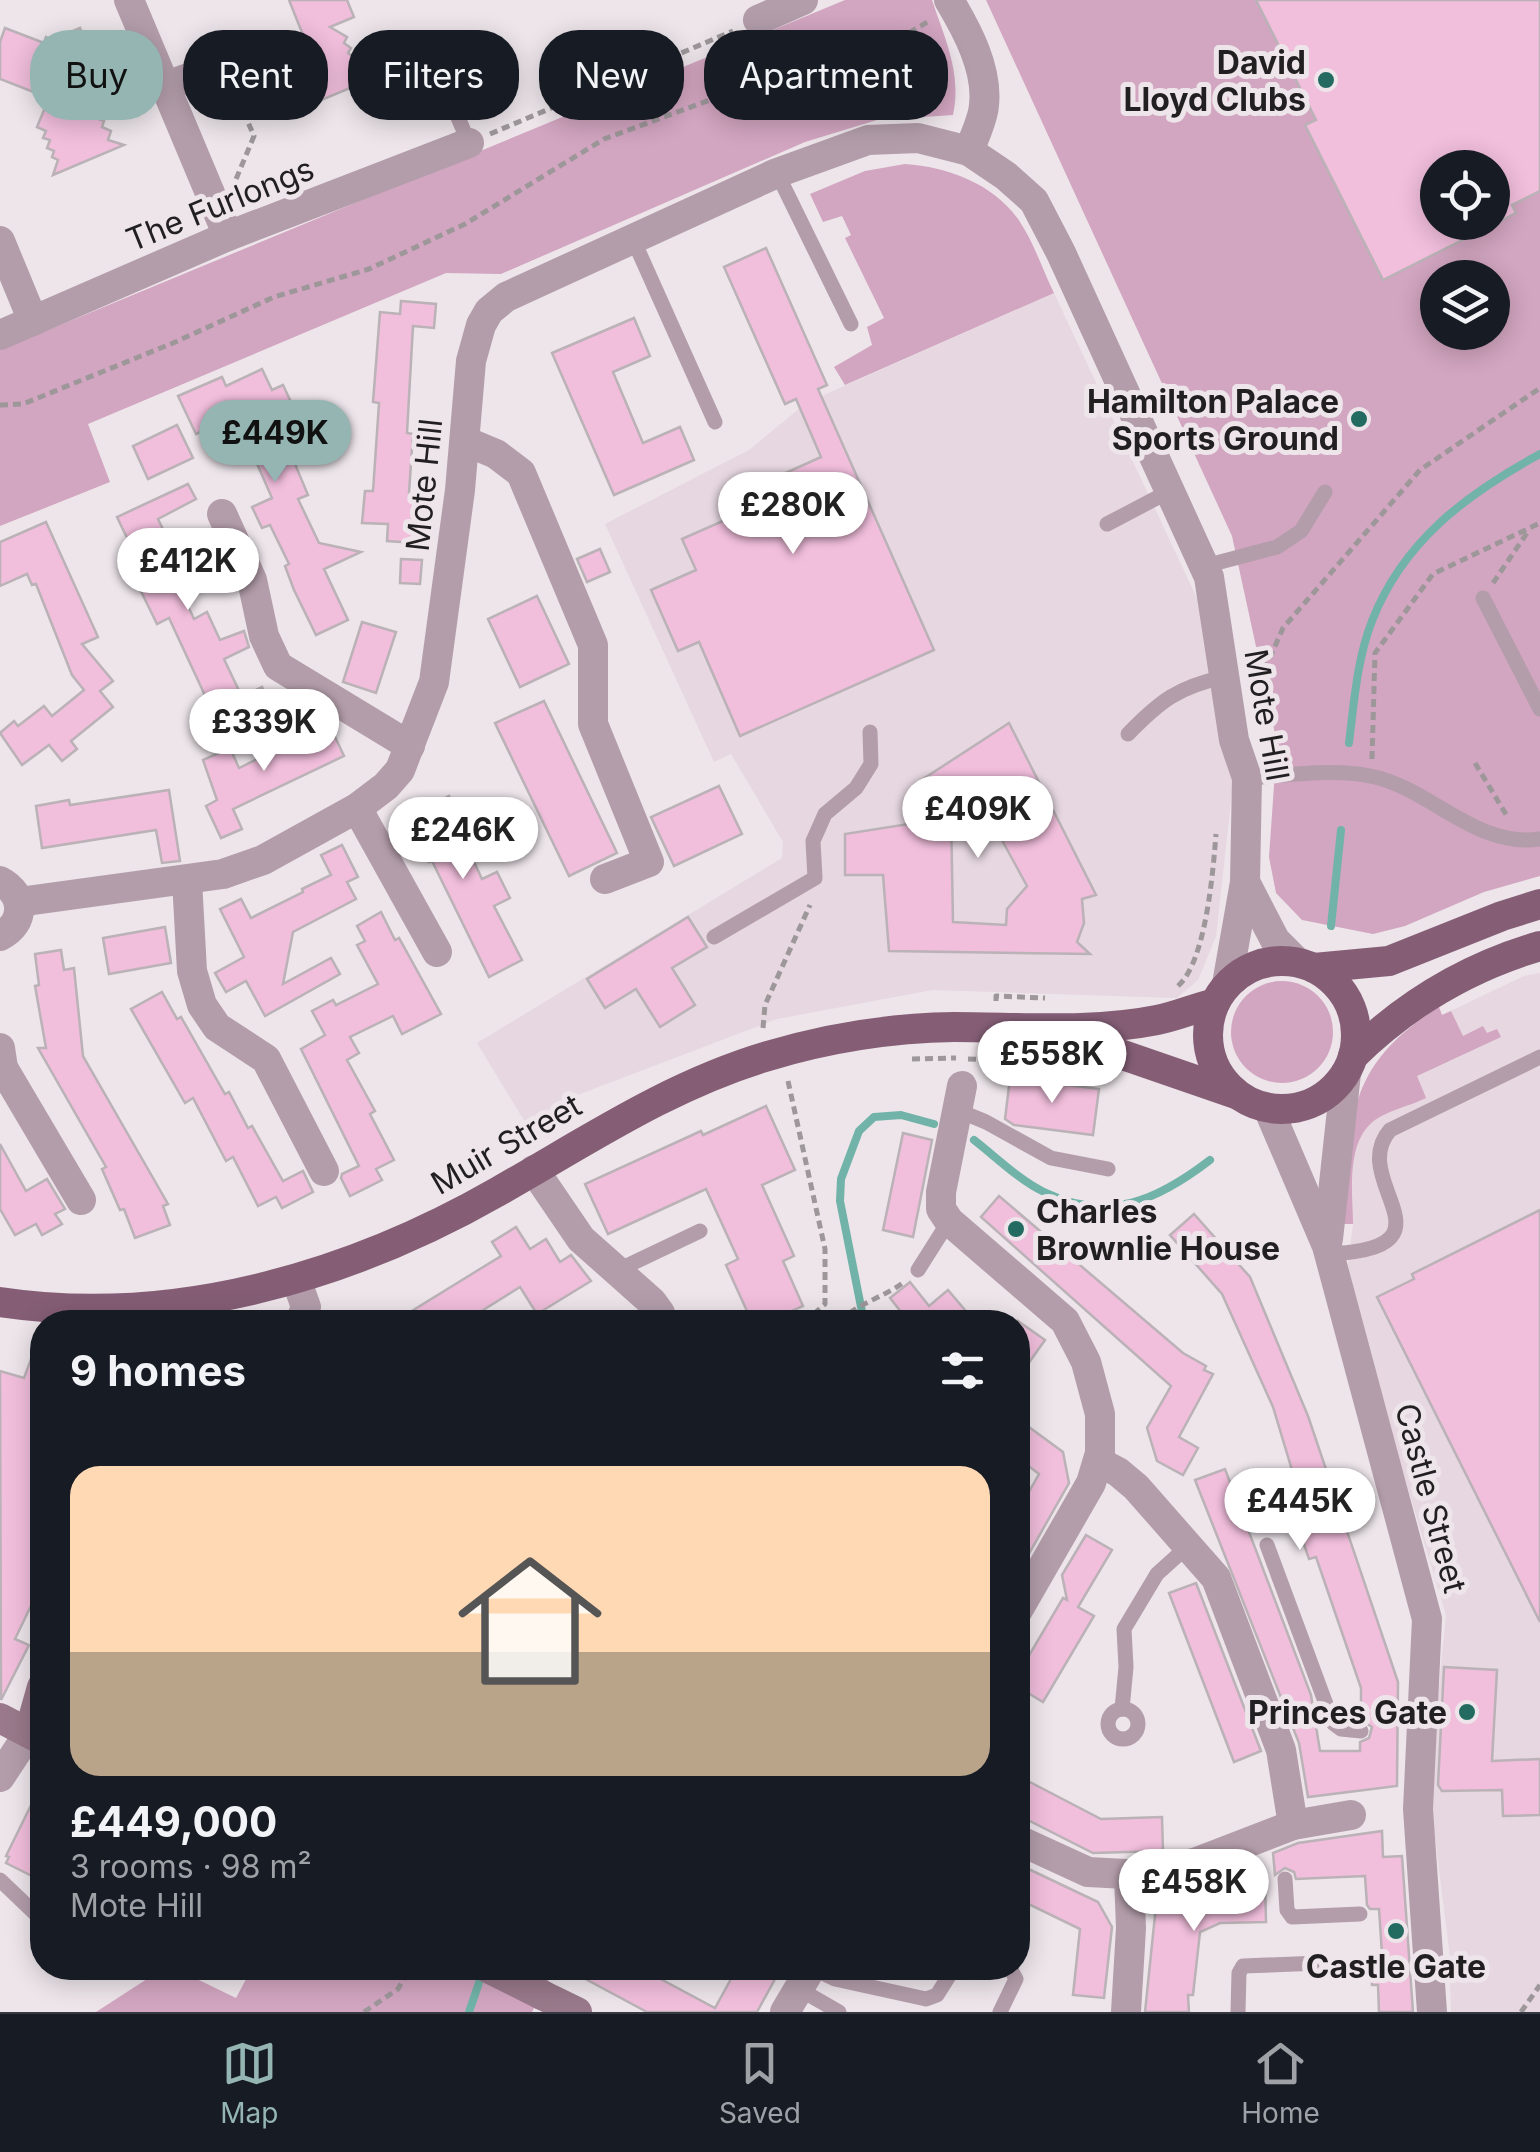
<!DOCTYPE html>
<meta charset="utf-8">
<style>
:root{--surface:#171b24;--page:#242831;--text:#f1f3f6;--muted:#9ea1a6;--line:#363941;--accent:#94b5b2}
body{margin:0;font-family:Inter,sans-serif;background:var(--page);color:var(--text);height:100vh;display:flex;flex-direction:column;font-size:38px;white-space:nowrap}
*{box-sizing:border-box;margin:0}
p{font-size:32px;color:var(--muted)}
.icon{flex:none;width:55px;height:55px;fill:none;stroke:currentColor;stroke-width:2;stroke-linecap:round;stroke-linejoin:round}
.map{position:relative;flex:1;overflow:hidden}
.panel{position:absolute;left:30px;top:1310px;width:1000px;height:670px;display:flex;flex-direction:column;background:var(--surface);border-radius:40px;box-shadow:0 5px 25px #0003}
.panel>*{flex:none}
.banner{position:absolute;left:30px;top:30px;width:1000px;height:90px;display:flex;gap:20px}
.tools{position:absolute;left:1420px;top:150px;display:grid;gap:20px}
.tools a{display:grid;place-items:center;width:90px;height:90px;border-radius:50%;background:var(--surface);box-shadow:0 5px 25px #0003;font-size:50px}
.price{position:absolute;translate:-50% -85px;padding:0 22px;border-radius:35px;background:#fff;color:#222;font-size:32px;line-height:65px;filter:drop-shadow(0 2px 5px #0008)}
.price::after{content:'';position:absolute;left:50%;top:60px;width:30px;height:22px;margin-left:-15px;background:inherit;clip-path:polygon(0 0,100% 0,50% 100%)}
.price.current{background:var(--accent);color:#111}
ul{padding:0;list-style:none}
li{display:grid;align-content:center;gap:20px;height:530px;padding:0 40px}
li+li{border-top:2px solid var(--line)}
li span{display:grid;place-items:center;height:310px;border-radius:30px;color:#555}
li>.icon{margin-inline-start:auto}
span .icon{width:180px;height:180px;fill:#fffc;stroke-width:1}
li b{font-size:42px}
h2{display:flex;justify-content:space-between;align-items:center;height:120px;padding:0 40px;font-size:42px}
.tag{padding:0 35px;border-radius:40px;background:var(--surface);box-shadow:0 5px 25px #0003;font-size:35px;line-height:90px}
.tag.current{background:var(--accent);color:#111}
.tabs{display:flex;justify-content:space-around;align-items:center;height:140px;border-top:2px solid var(--line);background:var(--surface);font-size:28px;color:var(--muted)}
.tabs a{display:grid;justify-items:center;gap:5px}
.tabs .current{color:var(--accent)}
.map>svg:first-child{display:block}
.built{fill:#e6d7e0}
.green{fill:#d2a5c0;fill-rule:evenodd}
.lines{fill:none;stroke-linecap:round;stroke-linejoin:round}
.stream{stroke:#71b3a8;stroke-width:8}
.building{fill:#f1bedc;stroke:#bab2b6;stroke-width:2.5;fill-rule:evenodd}
.path{stroke:#9d979a;stroke-width:5;stroke-dasharray:8 5;stroke-linecap:butt}
.lane{stroke:#b39daa;stroke-width:15}
.street{stroke:#b39daa;stroke-width:30}
.secondary{stroke:#99798b;stroke-width:30}
.primary{stroke:#855e76;stroke-width:30}
.secondary-bridge{stroke:#99798b;stroke-width:30}
.poi-dot{fill:#236a60;stroke:#ede5ea;stroke-width:4}
.labels{text-anchor:middle;dominant-baseline:central;stroke-width:10;stroke-linejoin:round;paint-order:stroke}
.poi-label{font-size:32px;font-weight:bold;fill:#221f21;stroke:#ede5ea;text-anchor:end}
.street-label{font-size:32px;fill:#221f21;stroke:#ede5ea}
</style>
<div class="map">
<svg width="1540" height="2012" viewBox="0 0 1540 2012">
<rect width="100%" height="100%" fill="#ede5ea"/>
<g class="built">
<polygon points="1054,293 1201,607 1233,784 1216,936 1198,980 1177,998 932,990 777,1019 580,1094 531,1132 477,1043 782,858 783,842 731,754 714,762 605,524 749,450 806,403"/>
<polygon points="1540,973 1540,2012 1451,2012 1449,1949 1429,1790 1446,1615 1379,1392 1348,1265 1353,1224 1352,1166 1355,1135 1442,1015 1524,976"/>
</g>
<g class="green">
<path d="M845,0H932C945,39 962,74 953,115L877,120L805,142L501,274L446,273L88,424L110,482L0,526V350Z"/>
<path d="M986,0H1540V876L1484,892L1405,926L1373,934L1302,920L1276,893L1269,857L1277,743L1232,536ZM1438,168H1492V222H1438ZM1438,278H1492V332H1438Z"/>
<path d="M905,164C948,167 995,184 1020,222C1034,243 1043,271 1054,293L845,385L834,367L872,345L867,327L884,318L845,238L851,235L842,216L823,222L810,194L865,171Z"/>
<circle cx="1282" cy="1032" r="51"/>
<path d="M1439,1007L1442,1015L1451,1011L1463,1036L1483,1026L1487,1033L1497,1029L1501,1037L1417,1076L1426,1098C1410,1106 1389,1110 1375,1120C1345,1142 1353,1192 1353,1224H1344C1350,1123 1343,1067 1439,1007Z"/>
<polygon points="164,1968 174,1968 236,1998 252,1968 555,1968 532,2012 96,2012"/>
</g>
<g class="lines">
<g class="stream">
<path d="M1349,743C1354,703 1357,659 1372,621C1403,541 1468,493 1540,454"/>
<polyline points="1331,926 1341,830"/>
<path d="M974,1140C996,1157 1019,1180 1044,1192C1109,1223 1158,1200 1210,1160"/>
<polyline points="864,1322 840,1201 841,1179 859,1131 874,1117 901,1115 934,1124"/>
<polyline points="469,2012 482,1974"/>
</g>
</g>
<g class="building">
<polygon points="289,0 347,0 354,17 330,27 347,37 344,43 351,48 348,53 355,58 352,64 359,68 356,74 367,81 307,106 310,93 304,91 306,83 299,80 302,72 295,70 298,62 278,56 307,45"/>
<path d="M1256,0H1540V191L1512,205L1516,213L1383,280L1305,125L1316,120ZM1438,168H1492V222H1438Z"/>
<polygon points="5,28 44,43 46,37 52,40 80,28 103,84 93,108 99,111 96,118 104,121 102,127 111,131 108,140 124,145 53,175 58,160 52,157 54,151 47,148 50,140 43,138 46,131 37,127 49,98 0,79 0,42"/>
<polygon points="766,248 827,385 818,389 934,650 740,736 699,642 678,651 651,590 696,570 682,539 775,498 768,481 821,457 796,399 785,404 724,267"/>
<polygon points="401,301 436,304 434,328 413,326 407,433 413,434 409,493 417,494 414,543 387,541 388,524 362,523 365,491 373,491 379,403 373,402 380,312 400,314"/>
<polygon points="634,318 650,356 613,372 643,443 680,427 694,460 614,495 552,353"/>
<polygon points="262,369 272,390 283,385 296,413 277,421 308,495 298,499 319,543 361,552 324,569 348,620 316,635 294,590 285,566 289,564 270,525 262,528 252,507 272,498 249,445 245,446 232,418 196,434 178,396 222,377 226,386"/>
<polygon points="177,425 193,458 148,479 133,446"/>
<polygon points="188,484 196,499 158,519 171,546 166,549 180,579 176,580 194,619 207,612 220,640 244,631 249,647 224,659 242,697 262,687 272,709 222,732 169,618 157,624 135,579 145,575 117,517"/>
<polygon points="46,522 98,637 82,644 113,681 100,691 113,707 71,741 77,749 62,761 49,745 22,765 0,733 14,721 18,726 44,706 52,716 84,690 72,675 36,584 32,585 27,574 0,586 0,542"/>
<polygon points="600,549 610,572 587,582 577,559"/>
<polygon points="401,559 422,560 420,584 400,583"/>
<polygon points="537,596 569,664 520,687 488,619"/>
<polygon points="362,622 396,632 376,693 343,682"/>
<polygon points="544,701 617,853 569,876 495,723"/>
<path d="M1009,723L1096,895L1082,899L1084,923L1077,942L1090,954L889,951L883,875H845V834L909,824L917,783ZM979,798L1027,886L1007,909L1006,925L953,922L951,813Z"/>
<polygon points="329,724 344,756 233,809 242,829 221,838 206,806 217,800 203,760 230,748 239,768"/>
<polygon points="719,786 742,834 674,866 651,817"/>
<polygon points="169,790 180,861 162,863 156,830 42,848 36,806 69,800 70,805"/>
<polygon points="449,796 465,826 459,830 482,879 497,872 510,898 494,906 522,960 489,977 432,861 429,862 422,849 411,855 395,826"/>
<polygon points="342,845 358,877 347,882 356,899 293,932 283,984 331,958 340,974 265,1016 246,981 226,992 215,973 244,957 220,909 241,899 251,918 303,892 302,889 331,875 321,855"/>
<polygon points="381,912 395,940 399,938 441,1014 402,1034 393,1016 350,1037 359,1053 347,1060 375,1111 370,1114 394,1160 376,1169 382,1180 350,1196 341,1178 342,1174 359,1166 301,1049 325,1035 312,1011 333,1000 336,1005 378,984 357,945 365,941 357,926"/>
<polygon points="688,917 707,947 672,968 695,1005 660,1027 636,989 605,1008 587,979"/>
<polygon points="165,927 171,963 109,974 103,938"/>
<polygon points="61,950 64,970 74,968 83,1056 168,1204 163,1206 170,1225 135,1238 124,1209 120,1210 102,1169 106,1167 38,1048 46,1048 35,986 39,985 35,954"/>
<polygon points="162,992 177,1019 181,1017 225,1094 229,1092 248,1128 252,1126 283,1181 303,1171 313,1192 282,1208 276,1197 258,1206 233,1157 226,1161 193,1098 185,1103 131,1009"/>
<polygon points="1010,1078 1099,1089 1093,1135 1014,1125 1005,1119"/>
<polygon points="766,1106 795,1170 762,1185 794,1256 783,1261 803,1306 767,1322 752,1322 726,1265 738,1259 706,1189 608,1234 585,1184 701,1131 703,1135"/>
<polygon points="903,1133 932,1140 913,1237 883,1230"/>
<polygon points="0,1144 26,1191 47,1179 65,1209 55,1214 62,1224 42,1235 36,1224 15,1235 0,1209"/>
<polygon points="999,1196 1183,1353 1206,1366 1204,1370 1213,1374 1179,1437 1198,1448 1183,1475 1157,1461 1147,1428 1171,1386 981,1217"/>
<polygon points="1540,1210 1540,1622 1377,1297 1414,1279 1412,1274"/>
<polygon points="1194,1214 1250,1277 1308,1416 1398,1682 1397,1786 1308,1797 1299,1743 1195,1480 1225,1469 1311,1695 1320,1751 1360,1751 1360,1742 1369,1738 1372,1727 1361,1720 1361,1688 1316,1557 1309,1559 1297,1524 1307,1520 1273,1407 1222,1294 1170,1235"/>
<polygon points="516,1227 530,1249 546,1239 560,1262 571,1255 591,1281 537,1314 520,1287 464,1322 394,1322 501,1256 492,1242"/>
<polygon points="910,1282 929,1306 948,1290 965,1310 949,1322 909,1322 890,1298"/>
<polygon points="1018,1321 1045,1340 1018,1378"/>
<polygon points="40,1335 42,1336 42,1464 32,1483 42,1486 42,1583 15,1639 29,1645 1,1700 0,1371 24,1378"/>
<polygon points="1018,1419 1063,1452 1069,1483 1018,1573 1018,1511 1039,1474 1018,1458"/>
<polygon points="1086,1535 1112,1550 1078,1607 1094,1616 1043,1702 1018,1687 1018,1674 1063,1598 1067,1600 1062,1575"/>
<polygon points="1196,1583 1261,1751 1234,1762 1169,1593"/>
<polygon points="1444,1667 1497,1670 1492,1761 1540,1759 1540,1815 1503,1816 1502,1790 1442,1791 1438,1785"/>
<polygon points="1026,1780 1101,1819 1162,1817 1163,1851 1093,1853 1018,1815 1018,1796"/>
<polygon points="42,1783 42,1881 6,1863 9,1857 6,1856"/>
<polygon points="1382,1831 1383,1857 1402,1856 1413,2012 1379,2012 1378,1985 1372,1985 1371,1954 1382,1954 1379,1909 1370,1909 1367,1905 1365,1876 1296,1879 1294,1872 1285,1868 1275,1875 1273,1853 1298,1843"/>
<polygon points="1018,1864 1098,1902 1112,1927 1104,1998 1073,1995 1080,1929 1018,1899"/>
<polygon points="1265,1878 1266,1922 1220,1923 1200,1932 1193,1995 1188,1995 1189,2012 1145,2012 1157,1896 1199,1881"/>
<polygon points="565,1968 640,1968 715,2008 737,1968 781,1968 757,2012 647,2012"/>
</g>
<g class="lines">
<g class="path">
<polyline points="233,88 254,136 234,184"/>
<polyline points="490,134 733,31"/>
<polyline points="0,405 23,404 173,343 274,297 369,269 465,224 604,139 718,97 812,75 897,40 929,21"/>
<polyline points="1493,583 1529,530"/>
<polyline points="1254,694 1283,628 1420,470 1540,388"/>
<polyline points="1372,759 1375,653 1433,574 1540,523"/>
<polyline points="1475,763 1507,816"/>
<path d="M1178,986C1206,961 1213,872 1216,834"/>
<polyline points="996,1001 996,996 1045,998"/>
<polyline points="763,1028 765,1005 810,905"/>
<polyline points="912,1059 956,1058"/>
<polyline points="968,1059 993,1060 994,1052"/>
<polyline points="788,1081 825,1249 825,1304 805,1322"/>
<path d="M840,1322C857,1303 883,1298 904,1282"/>
<polyline points="364,2012 398,1989 410,1968"/>
<polyline points="1521,2012 1540,1985"/>
</g>
<g class="lane">
<polyline points="434,62 469,143"/>
<polyline points="777,173 851,324"/>
<polyline points="633,239 715,422"/>
<polyline points="1107,524 1170,491"/>
<polyline points="1205,566 1277,547 1301,531 1325,492"/>
<polyline points="1483,598 1540,709"/>
<path d="M1128,734C1160,701 1178,687 1224,677"/>
<path d="M1247,778C1286,776 1331,768 1370,776C1429,787 1476,849 1540,839"/>
<polyline points="714,937 815,878 813,841 825,814 856,788 871,764 870,732"/>
<polyline points="957,1110 986,1122 1051,1158 1108,1169"/>
<path d="M1330,1254C1463,1247 1346,1181 1390,1130L1540,1057"/>
<polyline points="918,1270 949,1221"/>
<polyline points="616,1271 700,1231"/>
<polyline points="1267,1545 1333,1723 1341,1729 1361,1731"/>
<polyline points="1122,1709 1126,1667 1124,1629 1157,1574 1188,1546"/>
<circle cx="1123" cy="1724" r="15"/>
<polyline points="1285,1879 1287,1910 1292,1917 1360,1914"/>
<polyline points="0,1880 42,1920"/>
<polyline points="812,1968 835,1979 926,1999 937,1995 954,1968"/>
<polyline points="799,1989 839,2012"/>
<polyline points="1000,2012 1016,1979 1010,1968"/>
<polyline points="1238,2012 1239,1973 1243,1966 1320,1963"/>
</g>
<g class="street">
<polyline points="129,0 228,236"/>
<path d="M949,0C967,30 988,69 984,105C983,120 974,137 969,151"/>
<polyline points="758,20 803,0"/>
<polyline points="166,86 235,61"/>
<polyline points="0,241 33,321"/>
<polyline points="0,335 228,236 469,143"/>
<polyline points="465,441 496,454 521,473 593,645 593,724 649,862 605,879"/>
<polyline points="222,514 252,580 264,636 278,666 410,746"/>
<polyline points="357,808 437,952"/>
<polyline points="187,880 192,971 202,1005 217,1027 266,1059 324,1171"/>
<path d="M0,881C25,894 26,923 0,936"/>
<polyline points="1245,882 1275,940 1297,962"/>
<polyline points="19,902 223,874 263,860 357,808 386,786 400,770 434,682 460,490 471,361 481,325 489,311 506,297 777,173 868,140 918,138 969,151 1006,176 1034,201 1061,253 1209,577 1234,740 1247,778 1245,882 1227,984"/>
<polyline points="0,1048 3,1068 81,1200"/>
<polyline points="962,1086 941,1192 941,1209 949,1221 1065,1321 1086,1362 1100,1414 1100,1453 1091,1483 1018,1610"/>
<polyline points="1268,1108 1327,1246 1427,1619 1418,1809 1432,2012"/>
<polyline points="534,1170 581,1239 652,1302 660,1313 661,1322"/>
<polyline points="1328,1239 1346,1073"/>
<polyline points="296,1279 306,1307 300,1322"/>
<polyline points="1099,1462 1118,1472 1136,1487 1216,1578 1281,1750 1293,1825"/>
<polyline points="0,1777 29,1733"/>
<polyline points="1018,1840 1088,1872 1145,1875 1197,1862 1293,1825 1351,1815"/>
<polyline points="785,2012 811,1968"/>
<polyline points="1126,2012 1131,1928 1129,1876"/>
</g>
<g class="secondary">
<polyline points="0,1718 42,1740"/>
<polyline points="29,1733 42,1687"/>
<polyline points="542,1995 577,2012"/>
</g>
<g class="primary">
<circle cx="1282" cy="1035" r="74"/>
<polyline points="1314,968 1389,961 1502,916 1540,904"/>
<polyline points="1062,1034 1236,1094"/>
<path d="M1353,1056C1407,1003 1468,967 1540,946"/>
<path d="M0,1302C173,1328 349,1277 499,1191C587,1141 670,1085 768,1056C828,1038 891,1028 954,1027C1019,1027 1093,1033 1157,1020C1177,1016 1195,1008 1215,1003"/>
</g>
<polyline class="secondary-bridge" points="488,1968 542,1995"/>
</g>
<g class="poi-dot">
<circle cx="1326" cy="80" r="10"/>
<circle cx="1359" cy="419" r="10"/>
<circle cx="1016" cy="1229" r="10"/>
<circle cx="1467" cy="1712" r="10"/>
<circle cx="1396" cy="1931" r="10"/>
</g>
<g class="labels">
<g class="poi-label">
<text x="1306" y="62">David<tspan x="1306" dy="37">Lloyd Clubs</tspan></text>
<text x="1339" y="401">Hamilton Palace<tspan x="1339" dy="37">Sports Ground</tspan></text>
<text x="1036" y="1211" text-anchor="start">Charles<tspan x="1036" dy="37">Brownlie House</tspan></text>
<text x="1447" y="1712">Princes Gate</text>
<text x="1396" y="1966" text-anchor="middle">Castle Gate</text>
</g>
<g class="street-label">
<text transform="translate(220 204) rotate(-22)">The Furlongs</text>
<text transform="translate(424 485) rotate(-84)">Mote Hill</text>
<text transform="translate(1267 715) rotate(80)">Mote Hill</text>
<text transform="translate(506 1144) rotate(-30)">Muir Street</text>
<text transform="translate(1431 1498) rotate(75)">Castle Street</text>
</g>
</g>
</svg>
<div class="tools">
<a><svg class="icon" aria-label="locate" viewBox="0 0 24 24"><circle cx="12" cy="12" r="6"/><path d="M12 2v4M12 18v4M2 12h4M18 12h4"/></svg></a>
<a><svg class="icon" aria-label="layers" viewBox="0 0 24 24"><path d="M12 4l9 5-9 5-9-5zM3 14l9 5 9-5"/></svg></a>
</div>
<b class="price current" style="left:275px;top:485px">£449K</b>
<b class="price" style="left:793px;top:557px">£280K</b>
<b class="price" style="left:188px;top:613px">£412K</b>
<b class="price" style="left:264px;top:774px">£339K</b>
<b class="price" style="left:978px;top:861px">£409K</b>
<b class="price" style="left:463px;top:882px">£246K</b>
<b class="price" style="left:1052px;top:1106px">£558K</b>
<b class="price" style="left:1300px;top:1553px">£445K</b>
<b class="price" style="left:1194px;top:1934px">£458K</b>
<div class="banner">
<a class="tag current">Buy</a>
<a class="tag">Rent</a>
<a class="tag">Filters</a>
<a class="tag">New</a>
<a class="tag">Apartment</a>
</div>
<section class="panel">
<h2>9 homes<svg class="icon" aria-label="filters" viewBox="0 0 24 24"><path d="M4 7h16M4 17h16"/><circle cx="9" cy="7" r="2"/><circle cx="15" cy="17" r="2"/></svg></h2>
<ul>
<li><span style="background:linear-gradient(#ffd9b3 60%,#b9a48a 0)"><svg class="icon" aria-label="home" viewBox="0 0 24 24"><path d="M3 11l9-7 9 7M6 9v11h12V9"/></svg></span><div><b>£449,000</b><p>3 rooms · 98 m²</p><p>Mote Hill</p></div></li>
</ul>
</section>
</div>
<nav class="tabs">
<a class="current"><svg class="icon" aria-label="map" viewBox="0 0 24 24"><path d="M3 6l6-2 6 2 6-2v14l-6 2-6-2-6 2zM9 4v14M15 6v14"/></svg>Map</a>
<a><svg class="icon" aria-label="saved" viewBox="0 0 24 24"><path d="M7 4h10v16l-5-4-5 4z"/></svg>Saved</a>
<a><svg class="icon" aria-label="home" viewBox="0 0 24 24"><path d="M3 11l9-7 9 7M6 9v11h12V9"/></svg>Home</a>
</nav>
